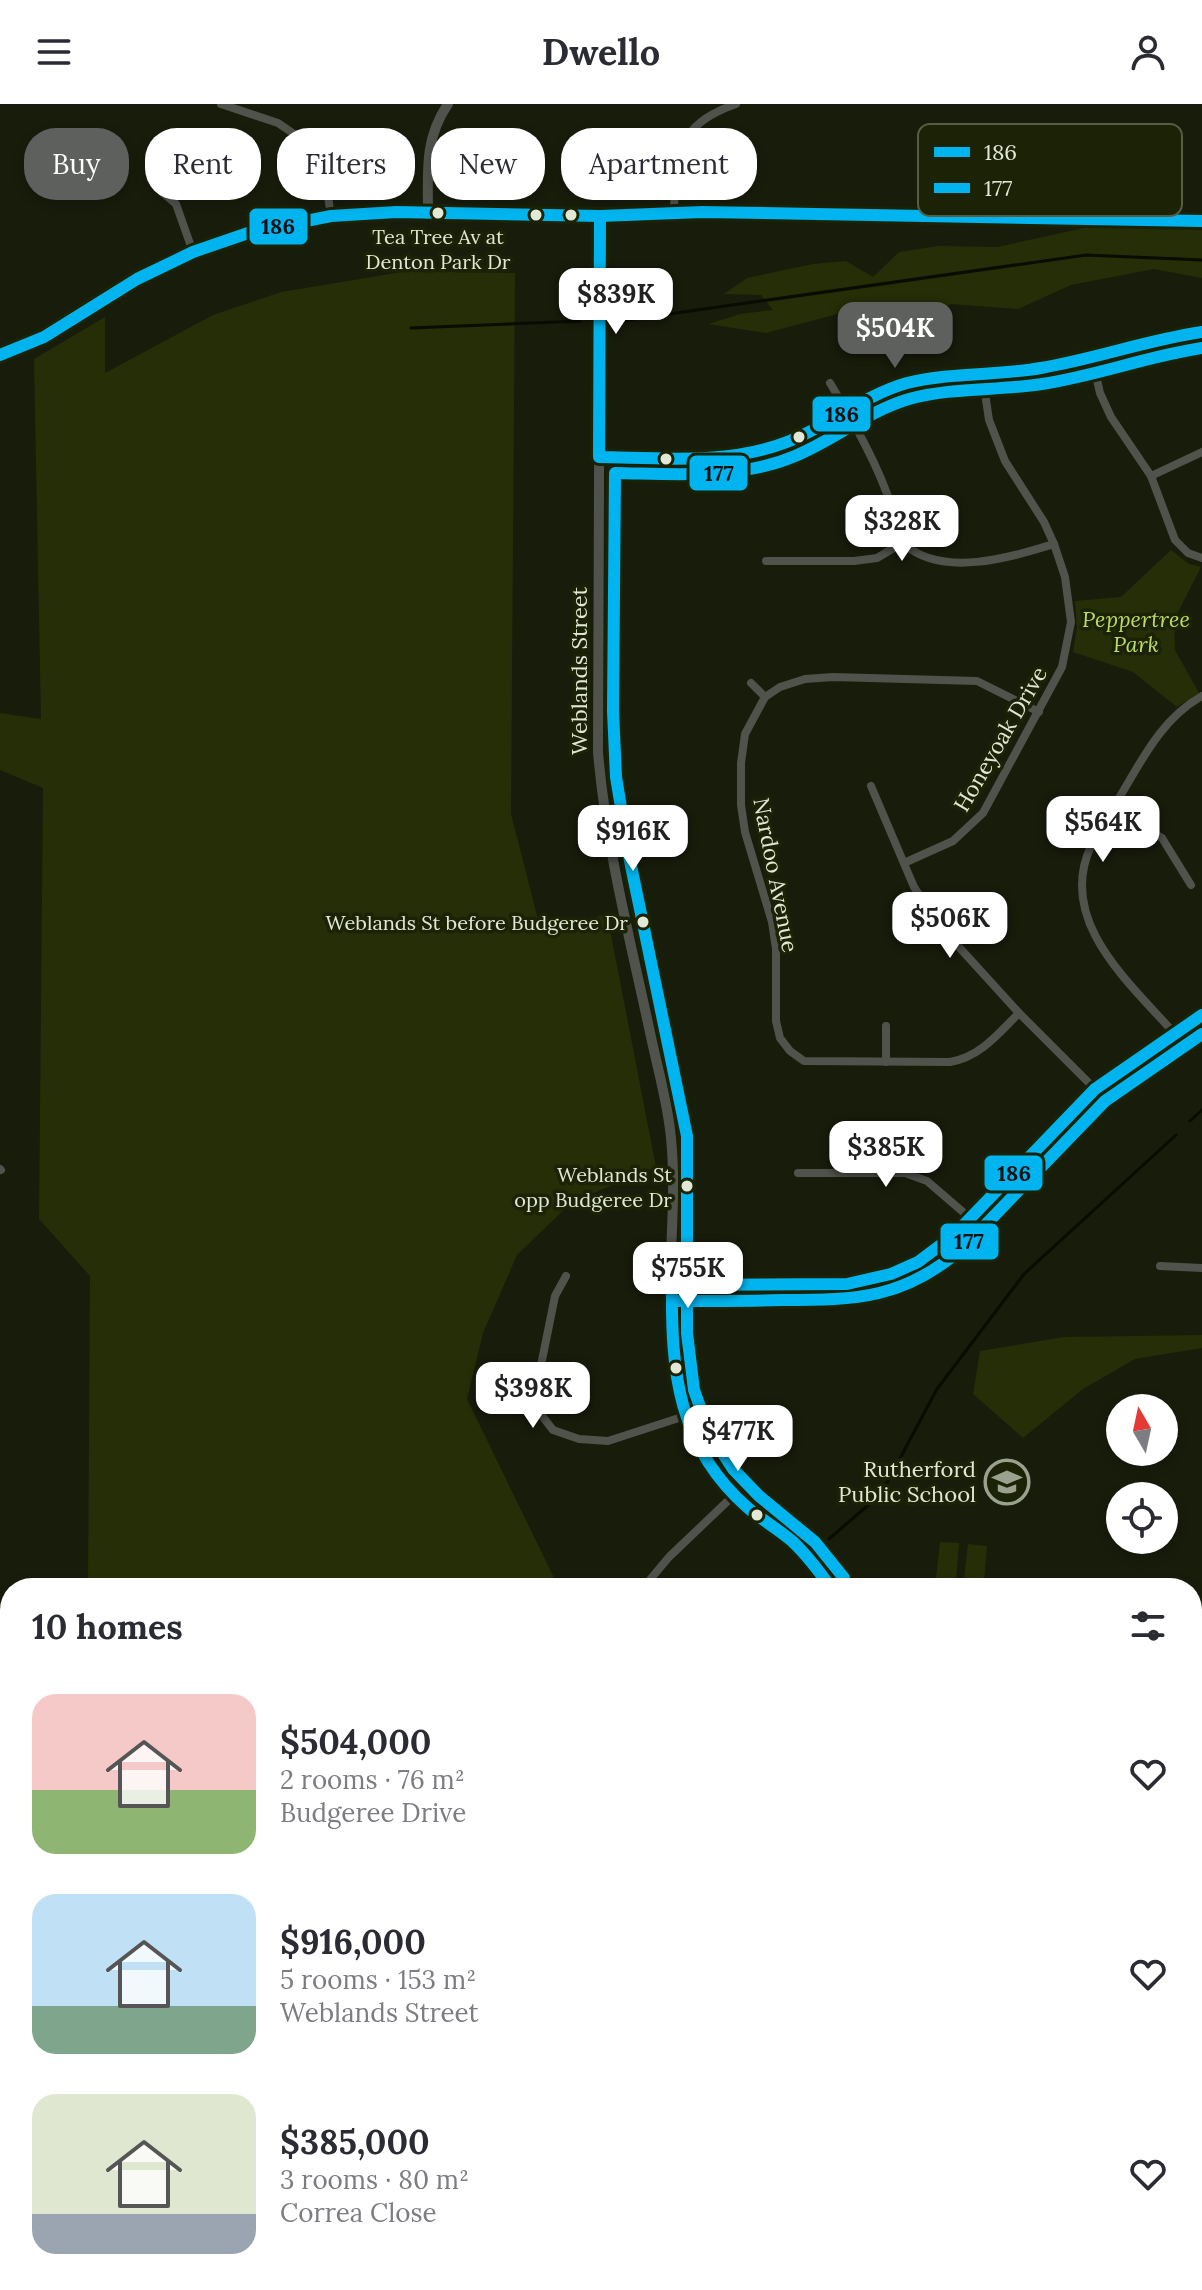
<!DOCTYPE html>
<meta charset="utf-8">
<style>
:root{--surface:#fff;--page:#f2f2f3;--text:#2b2b33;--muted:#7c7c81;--accent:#5d605c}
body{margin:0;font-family:Lora,serif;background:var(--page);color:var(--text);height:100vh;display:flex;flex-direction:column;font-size:30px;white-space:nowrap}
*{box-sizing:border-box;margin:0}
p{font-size:26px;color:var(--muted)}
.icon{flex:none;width:44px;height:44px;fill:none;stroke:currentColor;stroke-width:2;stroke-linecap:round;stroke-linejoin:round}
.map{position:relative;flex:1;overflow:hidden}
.sheet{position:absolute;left:0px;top:1474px;width:1202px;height:712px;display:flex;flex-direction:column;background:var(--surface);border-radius:32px 32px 0 0;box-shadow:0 4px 12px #0003}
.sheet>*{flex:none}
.top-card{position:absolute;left:24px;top:24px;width:800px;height:72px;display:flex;gap:16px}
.needle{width:52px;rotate:351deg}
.controls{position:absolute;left:1106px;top:1290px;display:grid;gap:16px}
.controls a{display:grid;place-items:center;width:72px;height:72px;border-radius:50%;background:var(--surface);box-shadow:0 4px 12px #0003;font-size:40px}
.price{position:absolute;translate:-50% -68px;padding:0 18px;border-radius:16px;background:#fff;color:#222;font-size:26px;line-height:52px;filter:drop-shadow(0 2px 4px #0008)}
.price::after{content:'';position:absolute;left:50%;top:48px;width:24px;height:18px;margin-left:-12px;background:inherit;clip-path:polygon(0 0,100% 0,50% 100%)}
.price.selected{background:var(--accent);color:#fff}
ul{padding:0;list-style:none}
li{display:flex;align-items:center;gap:24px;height:200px;padding:0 32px}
li span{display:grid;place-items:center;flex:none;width:224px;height:160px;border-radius:24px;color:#555}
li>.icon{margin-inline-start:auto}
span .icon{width:96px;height:96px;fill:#fffc;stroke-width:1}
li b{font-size:34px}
h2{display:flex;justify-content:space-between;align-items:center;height:96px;padding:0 32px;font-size:34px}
.tag{padding:0 28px;border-radius:32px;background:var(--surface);box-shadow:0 4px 12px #0003;font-size:28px;line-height:72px}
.tag.selected{background:var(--accent);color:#fff}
header{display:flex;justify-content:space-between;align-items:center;height:104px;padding:0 32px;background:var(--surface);font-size:36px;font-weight:700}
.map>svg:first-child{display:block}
.green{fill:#252e07}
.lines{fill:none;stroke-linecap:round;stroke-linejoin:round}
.stream{stroke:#080c01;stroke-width:3}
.minor{stroke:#50524c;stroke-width:8}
.tertiary{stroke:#50524c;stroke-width:10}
.secondary{stroke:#51534c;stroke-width:12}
.trunk{stroke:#565a4e;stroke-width:14}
.bus-1-casing{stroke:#1b2205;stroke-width:18}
.bus-2-casing{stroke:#1b2205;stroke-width:18}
.bus-1{stroke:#00b5ef;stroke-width:12}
.bus-2{stroke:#00b5ef;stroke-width:12}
.bus-dot{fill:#e2e8d6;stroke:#1b2205;stroke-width:3}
.labels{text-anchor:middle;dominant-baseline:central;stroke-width:7;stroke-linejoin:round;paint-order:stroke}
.bus-label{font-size:20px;fill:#e2e8d6;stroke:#1b2205;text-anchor:end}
.park-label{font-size:22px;font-style:italic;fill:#bcdb62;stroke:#1b2205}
.street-label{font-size:22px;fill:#e2e8d6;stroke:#1b2205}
.poi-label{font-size:22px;fill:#e2e8d6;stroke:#1b2205;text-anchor:end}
.key{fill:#1b2205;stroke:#575d44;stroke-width:2}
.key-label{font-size:22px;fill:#e2e8d6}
.line-badge{stroke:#1b2205;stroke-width:3}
.pale-badge-label{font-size:22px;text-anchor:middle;font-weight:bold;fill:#111}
</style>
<header><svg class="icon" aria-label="menu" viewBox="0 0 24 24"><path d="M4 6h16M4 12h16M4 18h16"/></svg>Dwello<svg class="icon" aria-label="person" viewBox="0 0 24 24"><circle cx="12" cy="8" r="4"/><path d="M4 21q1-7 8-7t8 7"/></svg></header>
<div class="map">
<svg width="1202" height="2186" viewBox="0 0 1202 2186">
<rect width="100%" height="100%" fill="#181c0b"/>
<g class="green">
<polygon points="1098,121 1202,124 1202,174 1154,165 1071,181 1018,205 951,200 919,218 889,220 845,208 766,229 708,220 740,210 773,206 761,191 724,190 747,174 813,160 846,157 873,173 899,148 938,142 997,143"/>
<polygon points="408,167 515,169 511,710 541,827 607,810 656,1063 572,1098 517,1151 483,1229 467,1295 559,1484 88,1484 90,1172 39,1115 43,684 0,666 0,609 41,615 34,255 105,213 105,269 213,211 281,188"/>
<polygon points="1171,446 1189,460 1201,463 1174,516 1175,546 1199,589 1177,603 1133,568 1073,548 1077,524 1075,497 1121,493"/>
<polygon points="1202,1231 1202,1244 1135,1255 1083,1285 1023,1334 973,1290 980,1247 1064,1233"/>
<polygon points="940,1438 959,1439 956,1476 936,1474"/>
<polygon points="968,1440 987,1442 984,1478 964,1476"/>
<polygon points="1202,1704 1202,1943 1192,1934 1192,1708"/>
<polygon points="10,1765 10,1906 0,1902 0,1775"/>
<rect x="45" y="2176" width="101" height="10"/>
</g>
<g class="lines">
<g class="stream">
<polyline points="620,217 1086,151 1202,156"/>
<polyline points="411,224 580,217"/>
<polyline points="1190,1017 1202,1006"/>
<polyline points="829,1435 881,1390 937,1285 1024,1170 1176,1031"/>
<polyline points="0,1790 10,1789"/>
</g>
<g class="minor">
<polyline points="221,0 278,19 316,45 325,73 331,112"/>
<polyline points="163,89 176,100 193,148"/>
<path d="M674,108C675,52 676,21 736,0"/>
<polyline points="1092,254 1100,289 1111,313 1151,372 1175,436 1188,449 1202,454"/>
<path d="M830,279C854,319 879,362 893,407C896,417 897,434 905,441C944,474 1011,453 1054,440"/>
<polyline points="1151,372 1202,348"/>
<polyline points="766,457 854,457 877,454 902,439"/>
<polyline points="751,579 765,593"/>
<polyline points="871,682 914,783 938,820 1019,909 1095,985"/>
<polyline points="1112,706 1162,734 1191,781"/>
<polyline points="904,759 953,737 983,709 1062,563 1071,518 1065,473 1054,440 1044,418 1005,357 989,316 982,269"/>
<path d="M1019,909C998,930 980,953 950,958L804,957L790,947L780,934L776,917V845L772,818L745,728L741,701V659L745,630L765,593L780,583L805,575L833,573L977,577L1039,608"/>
<polyline points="886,922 886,958"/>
<path d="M1174,929C1130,879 1056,817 1091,742C1101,722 1114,703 1125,684C1146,648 1165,613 1202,592"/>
<polyline points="0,1065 1,1066"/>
<polyline points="798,1069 905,1069 927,1077 970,1114"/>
<polyline points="1160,1162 1202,1164"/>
<polyline points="566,1172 555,1192 536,1286 539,1308 553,1326 579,1335 608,1337 685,1312"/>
<polyline points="643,1484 669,1453 734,1391"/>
<polyline points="733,2176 741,2186"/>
<polyline points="159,2186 159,2176"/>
<polyline points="923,2186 925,2176"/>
</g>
<g class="tertiary">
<path d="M428,108C428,68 424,35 448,0"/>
<path d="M600,112L598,648C606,744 631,839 651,933C658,966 668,1000 671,1034C681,1133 650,1240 694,1333C719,1386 752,1401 792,1438C807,1451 819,1467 831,1484"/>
<path d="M599,353C657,353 730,360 785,339C826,323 862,293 904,280C947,268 992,271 1036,265C1093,257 1146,234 1202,228"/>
<path d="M672,1181L847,1180C889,1175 923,1160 954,1131L1095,985L1202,911"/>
<polyline points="0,1660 10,1669"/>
<polyline points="1192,2091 1202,2119"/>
<polyline points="1192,2128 1202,2155"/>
<polyline points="323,2186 323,2176"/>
</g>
<g class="secondary">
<polyline points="0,251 44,233 137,175 193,148 251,128 331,112 396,108 600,112 702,108 1202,117"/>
<polyline points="1192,1955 1196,1978 1192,1995"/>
<polyline points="680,2186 695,2176"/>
<polyline points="711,2186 725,2176"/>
</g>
<g class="trunk">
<polyline points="0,1910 10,1914"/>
<polyline points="0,1927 10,1931"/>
<polyline points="639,2176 649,2186"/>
<polyline points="661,2176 672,2186"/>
</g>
<g class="bus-1-casing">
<g id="bus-1">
<path d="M600,112L599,353C661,354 728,361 787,338C829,322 864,291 907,279C951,268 997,272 1041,264C1095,255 1147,236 1202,228"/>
<polyline points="0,251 44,233 137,175 193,148 251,128 331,112 396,108 600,112 702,108 1202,117"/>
<path d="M831,1484C819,1467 807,1451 792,1437C778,1425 762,1416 748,1404C678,1343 671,1268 672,1181L847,1180L891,1170L918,1158L954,1131L1095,985L1202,911"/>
</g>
</g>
<g class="bus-2-casing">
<g id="bus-2">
<path d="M672,1197C709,1197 746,1197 782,1196C858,1196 904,1195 964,1143L1105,997L1202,930"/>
<path d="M844,1474L815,1438L759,1392L733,1365L709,1328L694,1286L687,1229V1032L629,752L616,673L613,607L615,369C674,370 739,376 795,352C834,336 868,307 909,295C952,283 998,287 1042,280C1096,272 1148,252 1202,244"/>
</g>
</g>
<use href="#bus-1" class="bus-1"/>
<use href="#bus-2" class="bus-2"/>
</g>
<defs>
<g id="school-ring" transform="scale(2.3)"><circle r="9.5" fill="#1b2205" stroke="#9ba18f" stroke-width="1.5"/><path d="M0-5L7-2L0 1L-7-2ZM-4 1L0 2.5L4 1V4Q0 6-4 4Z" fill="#9ba18f"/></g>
</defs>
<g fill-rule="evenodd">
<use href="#school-ring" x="1007" y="1378"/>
</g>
<g class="bus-dot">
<circle cx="438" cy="109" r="7"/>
<circle cx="536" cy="111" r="7"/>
<circle cx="571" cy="111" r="7"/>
<circle cx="799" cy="333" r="7"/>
<circle cx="666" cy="355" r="7"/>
<circle cx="643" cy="818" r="7"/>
<circle cx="687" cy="1082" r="7"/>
<circle cx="676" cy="1264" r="7"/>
<circle cx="757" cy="1411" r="7"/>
</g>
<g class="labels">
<g class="bus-label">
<text x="438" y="132" text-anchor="middle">Tea Tree Av at<tspan x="438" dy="25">Denton Park Dr</tspan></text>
<text x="628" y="818">Weblands St before Budgeree Dr</text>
<text x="672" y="1070">Weblands St<tspan x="672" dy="25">opp Budgeree Dr</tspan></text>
</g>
<g class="park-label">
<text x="1136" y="515">Peppertree<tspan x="1136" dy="25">Park</tspan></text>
</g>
<g class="street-label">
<text transform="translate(579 567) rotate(-90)">Weblands Street</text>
<text transform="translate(1000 635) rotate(-60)">Honeyoak Drive</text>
<text transform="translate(776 771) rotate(79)">Nardoo Avenue</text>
</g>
<g class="poi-label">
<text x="976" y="1365">Rutherford<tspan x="976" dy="25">Public School</tspan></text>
</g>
</g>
<rect x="918" y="20" width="264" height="92" rx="12" class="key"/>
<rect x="934" y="43" width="36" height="10" fill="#00b5ef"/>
<rect x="934" y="79" width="36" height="10" fill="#00b5ef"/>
<g class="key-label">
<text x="984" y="56">186</text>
<text x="984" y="92">177</text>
</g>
<g class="line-badge">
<rect x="248" y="103" width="61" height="39" rx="8" fill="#00b5ef"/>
<rect x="811" y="291" width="61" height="38" rx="8" fill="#00b5ef"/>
<rect x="688" y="350" width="61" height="38" rx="8" fill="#00b5ef"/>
<rect x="983" y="1050" width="61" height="38" rx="8" fill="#00b5ef"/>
<rect x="939" y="1118" width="61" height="39" rx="8" fill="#00b5ef"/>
</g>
<g class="pale-badge-label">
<text x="278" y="130">186</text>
<text x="842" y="318">186</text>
<text x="719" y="377">177</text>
<text x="1014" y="1077">186</text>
<text x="969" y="1145">177</text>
</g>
</svg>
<div class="controls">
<a><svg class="needle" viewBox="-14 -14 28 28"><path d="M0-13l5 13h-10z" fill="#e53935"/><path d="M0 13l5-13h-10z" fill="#7c7c81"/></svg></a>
<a><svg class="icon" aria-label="locate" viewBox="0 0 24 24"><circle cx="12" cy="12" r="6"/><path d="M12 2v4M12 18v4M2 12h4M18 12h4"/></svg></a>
</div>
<b class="price" style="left:616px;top:232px">$839K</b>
<b class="price selected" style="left:895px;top:266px">$504K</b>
<b class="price" style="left:902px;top:459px">$328K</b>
<b class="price" style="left:1103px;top:760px">$564K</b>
<b class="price" style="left:633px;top:769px">$916K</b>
<b class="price" style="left:950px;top:856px">$506K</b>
<b class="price" style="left:886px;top:1085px">$385K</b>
<b class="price" style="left:688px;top:1206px">$755K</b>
<b class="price" style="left:533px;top:1326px">$398K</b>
<b class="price" style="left:738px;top:1369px">$477K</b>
<div class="top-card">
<a class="tag selected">Buy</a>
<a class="tag">Rent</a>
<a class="tag">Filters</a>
<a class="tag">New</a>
<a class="tag">Apartment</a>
</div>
<section class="sheet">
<h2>10 homes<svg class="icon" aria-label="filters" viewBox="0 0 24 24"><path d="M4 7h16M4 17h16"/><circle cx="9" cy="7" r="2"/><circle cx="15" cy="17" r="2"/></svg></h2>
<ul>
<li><span style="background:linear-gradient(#f6c9c9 60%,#8fb573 0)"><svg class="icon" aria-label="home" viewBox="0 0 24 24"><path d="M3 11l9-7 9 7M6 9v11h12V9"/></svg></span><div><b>$504,000</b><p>2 rooms · 76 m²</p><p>Budgeree Drive</p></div><svg class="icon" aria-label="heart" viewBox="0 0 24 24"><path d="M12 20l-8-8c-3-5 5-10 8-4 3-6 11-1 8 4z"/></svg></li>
<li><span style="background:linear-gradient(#bfe0f5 70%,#7fa58c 0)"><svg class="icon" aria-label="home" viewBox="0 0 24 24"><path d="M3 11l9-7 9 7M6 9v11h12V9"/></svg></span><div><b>$916,000</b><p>5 rooms · 153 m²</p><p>Weblands Street</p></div><svg class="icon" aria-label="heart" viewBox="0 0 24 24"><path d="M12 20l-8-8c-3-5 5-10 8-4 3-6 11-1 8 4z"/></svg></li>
<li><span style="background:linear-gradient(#dfe7d0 75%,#9aa5b1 0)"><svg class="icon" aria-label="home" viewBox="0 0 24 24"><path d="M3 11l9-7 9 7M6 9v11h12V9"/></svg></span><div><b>$385,000</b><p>3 rooms · 80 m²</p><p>Correa Close</p></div><svg class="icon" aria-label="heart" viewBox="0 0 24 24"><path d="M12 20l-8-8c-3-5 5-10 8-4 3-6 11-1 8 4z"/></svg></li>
</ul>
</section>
</div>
